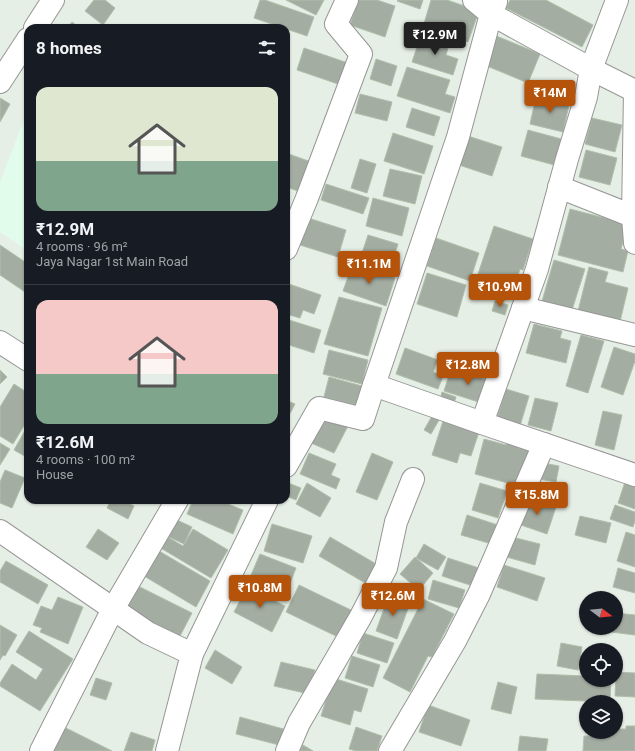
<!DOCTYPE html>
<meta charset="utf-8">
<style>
:root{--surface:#171b24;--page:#242831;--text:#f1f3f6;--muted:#9ea1a6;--line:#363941;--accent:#b45309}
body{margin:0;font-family:Roboto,sans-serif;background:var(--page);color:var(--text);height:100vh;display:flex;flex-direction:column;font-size:15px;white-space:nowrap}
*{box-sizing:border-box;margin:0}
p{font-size:13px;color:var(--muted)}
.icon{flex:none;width:22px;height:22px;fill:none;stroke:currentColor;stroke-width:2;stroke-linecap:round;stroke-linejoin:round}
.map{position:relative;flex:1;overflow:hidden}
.details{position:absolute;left:24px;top:24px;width:266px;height:480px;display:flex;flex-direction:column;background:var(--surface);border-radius:12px;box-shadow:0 1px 3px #0004}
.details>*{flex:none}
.needle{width:26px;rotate:106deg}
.controls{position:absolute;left:579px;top:591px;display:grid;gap:8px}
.controls a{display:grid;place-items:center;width:44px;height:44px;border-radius:50%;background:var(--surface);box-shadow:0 1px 3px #0004;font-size:20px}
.price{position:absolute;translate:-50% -34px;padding:0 9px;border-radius:4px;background:var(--accent);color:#fff;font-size:13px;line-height:26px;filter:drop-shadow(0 1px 2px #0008)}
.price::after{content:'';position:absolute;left:50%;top:24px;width:12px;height:9px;margin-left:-6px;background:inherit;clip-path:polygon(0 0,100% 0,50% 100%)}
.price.selected{background:#222;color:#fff}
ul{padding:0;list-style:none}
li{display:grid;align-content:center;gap:8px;height:212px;padding:0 12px}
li+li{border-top:1px solid var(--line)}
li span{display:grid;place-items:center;height:124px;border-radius:12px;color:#555}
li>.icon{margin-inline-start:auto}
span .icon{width:72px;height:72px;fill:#fffc;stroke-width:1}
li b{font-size:17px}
h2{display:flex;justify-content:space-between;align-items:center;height:48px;padding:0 12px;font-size:17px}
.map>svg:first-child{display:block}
.education{fill:#e2fceb}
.building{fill:#a4ada2;stroke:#afbfaa}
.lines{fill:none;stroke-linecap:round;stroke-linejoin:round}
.street-casing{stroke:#969696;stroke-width:24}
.street{stroke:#fff;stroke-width:22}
</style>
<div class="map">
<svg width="635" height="751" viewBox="0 0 635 751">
<rect width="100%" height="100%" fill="#e6efe6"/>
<polygon class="education" points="28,109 28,251 0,232 0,182"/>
<g class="building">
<polygon points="94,0 105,0 115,8 103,25 85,11"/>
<polygon points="260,0 265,0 314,17 307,36 254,18"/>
<polygon points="286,0 324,0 316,15"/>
<polygon points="358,0 377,0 395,6 385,37 350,25"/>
<polygon points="398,0 423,0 420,9 397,1"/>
<polygon points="431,0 447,0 479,11 468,42 423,27"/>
<polygon points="510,0 546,0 593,25 582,47 506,8"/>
<polygon points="72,22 80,28 67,28"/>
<polygon points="421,35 449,44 446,55 458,59 453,75 412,62"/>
<polygon points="494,35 540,54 528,83 482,64"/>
<polygon points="304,48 348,63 341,85 297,70"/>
<polygon points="376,59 397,66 391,86 370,79"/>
<polygon points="407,67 450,80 445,94 455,97 450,113 397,96"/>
<polygon points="360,94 392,102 387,121 355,113"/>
<polygon points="536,97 569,105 563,132 530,124"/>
<polygon points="0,98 10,104 0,122"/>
<polygon points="412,108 440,117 434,136 406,127"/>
<polygon points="592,118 622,125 615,152 585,144"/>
<polygon points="528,130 565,140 558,166 521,156"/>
<polygon points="393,133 433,146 424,174 384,161"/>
<polygon points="468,136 502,147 492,176 459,165"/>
<polygon points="586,150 617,158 610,185 579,177"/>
<polygon points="286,153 314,163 304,193 286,187"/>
<polygon points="360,159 376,164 367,193 351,188"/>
<polygon points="390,169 422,176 415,204 383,196"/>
<polygon points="326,184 369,198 363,214 321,200"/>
<polygon points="373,198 409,208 402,236 366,226"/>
<polygon points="570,209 628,224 621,249 628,251 623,272 558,255"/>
<polygon points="308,218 346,230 338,257 300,245"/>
<polygon points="494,226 533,239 523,270 520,269 512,295 475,283"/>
<polygon points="368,235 398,244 390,269 360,259"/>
<polygon points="436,238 479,253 470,281 427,266"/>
<polygon points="0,245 28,264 28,294 0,275"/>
<polygon points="554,260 585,269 572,310 542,301"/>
<polygon points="353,263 395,278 386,306 343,291"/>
<polygon points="589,267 608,272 605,282 628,288 619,326 578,311"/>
<polygon points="427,273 466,285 457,317 417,304"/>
<polygon points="286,283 321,295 314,314 303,310 300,318 286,314"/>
<polygon points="339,297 382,308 368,356 324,344"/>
<polygon points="495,301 508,305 505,315 492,311"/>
<polygon points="286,319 321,330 314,353 286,344"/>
<polygon points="534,324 562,331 560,338 571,341 566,363 526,353"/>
<polygon points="581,335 604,341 588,393 566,386"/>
<polygon points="614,347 635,354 635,361 623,395 601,387"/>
<polygon points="405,348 438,360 433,372 443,376 438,389 396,374"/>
<polygon points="329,350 368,360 362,384 323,374"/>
<polygon points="451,369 492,381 485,404 444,391"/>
<polygon points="0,370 7,377 0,384"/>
<polygon points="329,377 362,386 357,405 324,397"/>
<polygon points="14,384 28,393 28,419 13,444 0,436 0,407"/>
<polygon points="506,389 529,396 520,426 497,418"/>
<polygon points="442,392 456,397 452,410 438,406"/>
<polygon points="535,398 558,403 551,431 528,425"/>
<polygon points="286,400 295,404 286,421"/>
<polygon points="603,411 622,415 614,450 595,445"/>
<polygon points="324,414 349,424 334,453 311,443"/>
<polygon points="432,416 439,420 431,434 424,430"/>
<polygon points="444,418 480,429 471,456 460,453 457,463 432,455"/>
<polygon points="28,425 28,458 14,450"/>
<polygon points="484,439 506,445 507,442 533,448 522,487 475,474"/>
<polygon points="0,443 10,449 0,465"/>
<polygon points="309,453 336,464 331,475 340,479 336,489 300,474"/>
<polygon points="372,453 393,462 377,500 356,492"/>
<polygon points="543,463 559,466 556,482 539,479"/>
<polygon points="5,470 25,478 12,508 0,503 0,482"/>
<polygon points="286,482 301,488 296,500 286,496"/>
<polygon points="625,482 635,486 635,509 618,503"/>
<polygon points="307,483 331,498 320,517 296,504"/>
<polygon points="480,483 507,491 498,518 472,510"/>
<polygon points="526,498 556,507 547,534 518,524"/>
<polygon points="111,500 122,500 134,506 128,519 107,508"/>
<polygon points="135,500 145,500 144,503"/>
<polygon points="193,500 218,500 243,510 233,534 187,514"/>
<polygon points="615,505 635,512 635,521 633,527 610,519"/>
<polygon points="467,515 501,526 495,545 461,535"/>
<polygon points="580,516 611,523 606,543 575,535"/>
<polygon points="177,520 192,527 184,544 169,537"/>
<polygon points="272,524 312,536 303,563 264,551"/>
<polygon points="98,529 119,543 107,560 86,547"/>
<polygon points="193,529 228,550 211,578 159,547 166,536 183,546"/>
<polygon points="626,532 635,535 635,567 617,561"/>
<polygon points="508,536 540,544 535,565 503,556"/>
<polygon points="330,537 383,568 372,587 319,556"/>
<polygon points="424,544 446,557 438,570 416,558"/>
<polygon points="159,551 210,581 196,607 144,576"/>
<polygon points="260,554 296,568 285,596 248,582"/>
<polygon points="415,557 433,573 419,590 400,574"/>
<polygon points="448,558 479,568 473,586 442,576"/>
<polygon points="6,561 48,585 38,604 0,582 0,571"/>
<polygon points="504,565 545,578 537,601 497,587"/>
<polygon points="618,568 635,573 635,593 613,587"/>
<polygon points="433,580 465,590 459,608 428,599"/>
<polygon points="299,585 355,612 342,639 286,612"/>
<polygon points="138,586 192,613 179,638 125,611"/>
<polygon points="247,587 285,606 272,632 234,612"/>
<polygon points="389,595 410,603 397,639 376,631"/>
<polygon points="58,597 83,607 68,644 40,632 42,628 33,625 41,606 52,610"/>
<polygon points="423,599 454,614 432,657 428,656 410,692 383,678"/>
<polygon points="616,613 635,615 635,635 594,630 594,628 616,628"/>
<polygon points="0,625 17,635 5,656 3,655 0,660"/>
<polygon points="29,631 73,659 40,711 0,686 0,683 12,664 36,680 43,669 16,652"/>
<polygon points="363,633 394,643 387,663 357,653"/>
<polygon points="561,643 582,647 578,670 557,666"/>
<polygon points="215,650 242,667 232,684 205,668"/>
<polygon points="352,656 380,665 373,687 345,678"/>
<polygon points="281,662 315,670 309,694 274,686"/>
<polygon points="616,672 635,673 635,697 615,696"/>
<polygon points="537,674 586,676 586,680 611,680 610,702 535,699"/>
<polygon points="96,678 112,683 106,700 90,695"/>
<polygon points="333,678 368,689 361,712 354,710 350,725 321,716"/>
<polygon points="498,682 517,687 511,714 491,709"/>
<polygon points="428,705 470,720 461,746 419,732"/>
<polygon points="240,717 287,730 283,746 236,734"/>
<polygon points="58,724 112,751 45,751"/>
<polygon points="626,726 635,726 635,751 583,751 584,736 601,736 601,732 616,732 616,729 626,729"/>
<polygon points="356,727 382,736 377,751 356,751 349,749"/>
<polygon points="131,732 155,740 152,751 124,751"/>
<polygon points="520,736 548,739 546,751 518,751"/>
<polygon points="303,745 313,751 300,751"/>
</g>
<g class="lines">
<g class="street-casing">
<g id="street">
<polyline points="474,0 491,14 458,137 374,385 482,423 635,475"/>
<polyline points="496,2 491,14 591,69 635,91"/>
<polyline points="35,28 53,0"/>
<polyline points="0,82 28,39"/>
<polyline points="635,91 633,217 635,243"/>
<polyline points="559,187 635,217"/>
<polyline points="286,249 307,198 361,54 336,24 347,0"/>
<polyline points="523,308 635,335"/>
<polyline points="0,342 28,360"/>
<polyline points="482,423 537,269 567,159 586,97 591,69 617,0"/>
<polyline points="286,466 319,408 363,419 374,385"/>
<polyline points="0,531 148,633 192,654"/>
<polyline points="41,751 113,609 177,500"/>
<polyline points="167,751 192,654 267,500"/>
<polyline points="287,751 299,723 360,618 386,568 396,522 413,479"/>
<polyline points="390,751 455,641 479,594 544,444"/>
</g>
</g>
<use href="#street" class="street"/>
</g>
</svg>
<div class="controls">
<a><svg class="needle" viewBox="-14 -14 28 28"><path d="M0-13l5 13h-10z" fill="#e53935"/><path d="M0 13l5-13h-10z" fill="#9ea1a6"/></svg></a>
<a><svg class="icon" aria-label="locate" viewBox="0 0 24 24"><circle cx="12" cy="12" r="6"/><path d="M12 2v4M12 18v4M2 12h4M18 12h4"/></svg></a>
<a><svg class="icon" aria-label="layers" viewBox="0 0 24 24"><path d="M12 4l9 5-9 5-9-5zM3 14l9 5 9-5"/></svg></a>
</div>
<b class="price selected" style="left:435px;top:56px">₹12.9M</b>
<b class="price" style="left:550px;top:114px">₹14M</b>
<b class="price" style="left:369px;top:285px">₹11.1M</b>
<b class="price" style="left:500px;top:308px">₹10.9M</b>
<b class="price" style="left:468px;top:386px">₹12.8M</b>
<b class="price" style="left:537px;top:516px">₹15.8M</b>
<b class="price" style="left:260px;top:609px">₹10.8M</b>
<b class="price" style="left:393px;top:617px">₹12.6M</b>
<section class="details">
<h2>8 homes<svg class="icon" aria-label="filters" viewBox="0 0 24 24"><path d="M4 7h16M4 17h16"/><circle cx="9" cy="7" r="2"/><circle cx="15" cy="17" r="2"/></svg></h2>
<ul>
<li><span style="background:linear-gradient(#dfe7d0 60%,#7fa58c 0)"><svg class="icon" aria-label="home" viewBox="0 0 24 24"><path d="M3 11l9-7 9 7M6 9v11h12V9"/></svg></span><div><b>₹12.9M</b><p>4 rooms · 96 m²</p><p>Jaya Nagar 1st Main Road</p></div></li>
<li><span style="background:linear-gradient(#f6c9c9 60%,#7fa58c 0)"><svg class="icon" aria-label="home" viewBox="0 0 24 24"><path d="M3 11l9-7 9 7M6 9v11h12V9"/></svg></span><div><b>₹12.6M</b><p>4 rooms · 100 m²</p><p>House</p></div></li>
</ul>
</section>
</div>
